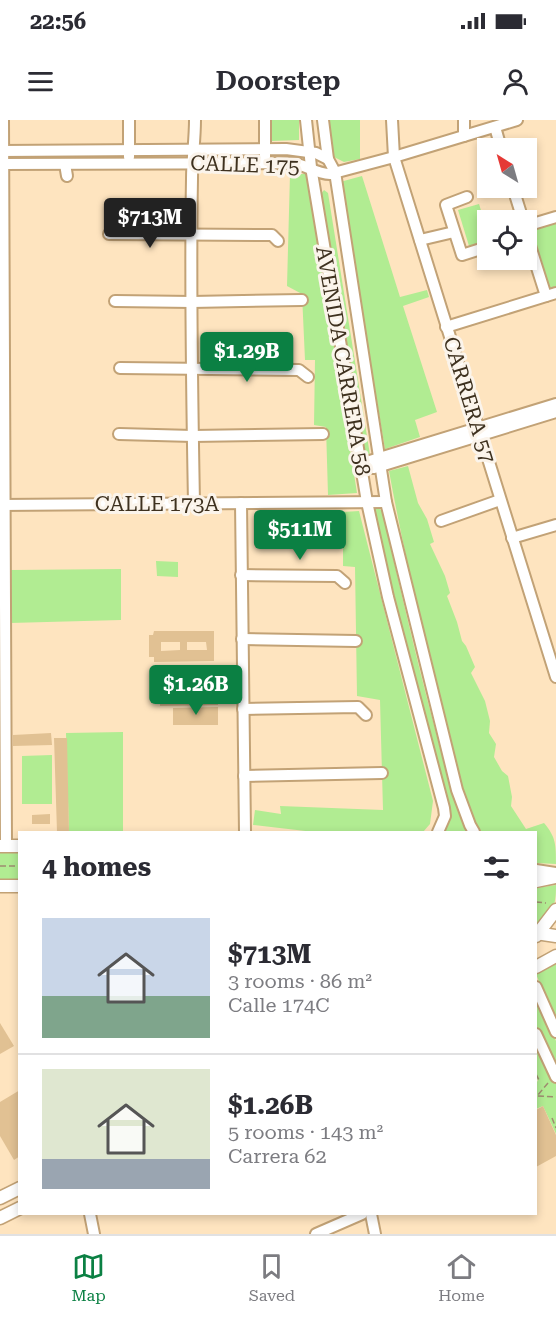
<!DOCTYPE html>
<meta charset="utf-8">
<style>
:root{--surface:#fff;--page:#f2f2f3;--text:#2b2b33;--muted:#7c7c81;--line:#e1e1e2;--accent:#0b8043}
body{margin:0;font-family:"Roboto Serif",serif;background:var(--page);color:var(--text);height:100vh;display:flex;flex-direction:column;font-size:22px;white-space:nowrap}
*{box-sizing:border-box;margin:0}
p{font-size:20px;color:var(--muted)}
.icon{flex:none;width:33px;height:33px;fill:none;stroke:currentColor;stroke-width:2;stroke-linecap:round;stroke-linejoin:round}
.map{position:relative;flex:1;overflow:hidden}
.panel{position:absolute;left:18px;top:711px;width:519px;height:384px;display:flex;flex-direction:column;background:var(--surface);border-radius:0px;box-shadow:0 3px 9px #0003}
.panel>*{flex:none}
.needle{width:39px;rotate:323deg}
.fabs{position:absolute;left:477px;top:18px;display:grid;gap:12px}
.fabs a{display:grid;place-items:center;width:60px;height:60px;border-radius:0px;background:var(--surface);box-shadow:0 3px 9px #0003;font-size:30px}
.price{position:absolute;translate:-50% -51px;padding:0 14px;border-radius:6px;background:var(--accent);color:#fff;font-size:20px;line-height:39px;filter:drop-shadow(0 2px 3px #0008)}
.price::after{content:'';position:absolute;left:50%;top:36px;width:18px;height:14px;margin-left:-9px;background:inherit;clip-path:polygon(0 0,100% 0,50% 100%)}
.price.on{background:#222;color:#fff}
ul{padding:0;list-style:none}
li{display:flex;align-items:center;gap:18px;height:150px;padding:0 24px}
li+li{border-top:2px solid var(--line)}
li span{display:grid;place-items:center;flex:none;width:168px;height:120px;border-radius:0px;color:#555}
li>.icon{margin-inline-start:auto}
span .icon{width:72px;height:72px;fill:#fffc;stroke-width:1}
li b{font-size:26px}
h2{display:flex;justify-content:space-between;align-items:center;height:72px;padding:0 24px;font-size:26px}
.status{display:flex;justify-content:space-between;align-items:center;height:42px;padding:0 30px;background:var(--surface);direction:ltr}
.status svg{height:16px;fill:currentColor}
header{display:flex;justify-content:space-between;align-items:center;height:78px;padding:0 24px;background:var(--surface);font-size:27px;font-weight:600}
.tabs{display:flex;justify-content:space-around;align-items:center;height:84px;border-top:2px solid var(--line);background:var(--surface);font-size:16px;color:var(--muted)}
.tabs a{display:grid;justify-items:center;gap:3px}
.tabs .on{color:var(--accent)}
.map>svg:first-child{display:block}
.green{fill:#b1ec92}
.building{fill:#e1c193;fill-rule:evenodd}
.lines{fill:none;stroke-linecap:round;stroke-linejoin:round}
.minor-casing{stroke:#c2a276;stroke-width:14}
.major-casing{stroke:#c2a276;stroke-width:15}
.path{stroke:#9f8c70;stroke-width:1.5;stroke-dasharray:6 3;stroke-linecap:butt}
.minor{stroke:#fff;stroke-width:10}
.major{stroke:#fff;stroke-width:12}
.labels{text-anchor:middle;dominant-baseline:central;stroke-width:6;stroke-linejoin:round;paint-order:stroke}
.street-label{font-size:21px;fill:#3e311f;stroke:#fbf4eb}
</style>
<div class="status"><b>22:56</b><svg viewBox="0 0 49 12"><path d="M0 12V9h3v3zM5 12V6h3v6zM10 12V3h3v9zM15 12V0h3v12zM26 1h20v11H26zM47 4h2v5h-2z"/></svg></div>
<header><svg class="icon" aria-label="menu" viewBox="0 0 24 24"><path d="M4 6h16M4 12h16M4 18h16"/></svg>Doorstep<svg class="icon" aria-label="person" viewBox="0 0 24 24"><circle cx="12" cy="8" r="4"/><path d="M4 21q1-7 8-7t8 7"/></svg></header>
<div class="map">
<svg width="556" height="1114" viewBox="0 0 556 1114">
<rect width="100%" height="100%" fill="#fee4bf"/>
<g class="green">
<polygon points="271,0 299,0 299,20 272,21"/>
<polygon points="329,0 360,0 360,39 344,42 334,37"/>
<polygon points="124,34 126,36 124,39 8,39 10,35"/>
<polygon points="290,54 307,54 357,373 328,375 326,307 314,305 315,240 305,240 302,174 287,166"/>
<polygon points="362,56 400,177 427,170 429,177 403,186 437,292 415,300 420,317 385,329 340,62"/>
<polygon points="324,70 328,73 370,335 369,337 364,336 321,74"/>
<polygon points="479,84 487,110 487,120 469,126 458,90"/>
<polygon points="556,103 556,166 550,168 532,110"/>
<path d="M408,346L418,383L427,399L434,422L430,424L445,456L450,473L447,476L457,502L462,521L466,526L475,547L471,553L485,581L490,601L489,613L496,624L494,637L502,651L508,656L512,677L511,686L526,709L544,703C556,717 556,725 556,744L536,743V712H481C460,681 453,632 444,596C423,514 404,433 389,351Z"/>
<path d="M377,387L382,391C399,462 415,534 434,605C444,642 451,679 470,712H445L449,703L450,689L414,561L377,403L374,389Z"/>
<polygon points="359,391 433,681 430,704 423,712 314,712 253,705 255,690 281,694 280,686 383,690 380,580 357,576 355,447 343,446 343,392"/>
<polygon points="156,441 178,442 178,457 157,456"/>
<polygon points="121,449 121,500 10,503 11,450"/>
<polygon points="123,612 123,712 69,712 66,613"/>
<polygon points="52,635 52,684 22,684 22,636"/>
<polygon points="19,730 19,762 0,763 0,731"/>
<path d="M556,765C556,788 553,790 536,804V768Z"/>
<polygon points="556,844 556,902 536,854"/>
<polygon points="536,875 556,921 556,953 536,909"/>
<polygon points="541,930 556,957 556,1014 543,986 536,989 536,962 538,961 536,956 536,933"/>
</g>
<g class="building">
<path d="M154,511H214V541L154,542V537H149V515H153ZM161,522H180V530L161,531ZM187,522H206L207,530H187Z"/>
<polygon points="160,567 218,567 218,585 160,586"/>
<polygon points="218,587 218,605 173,605 173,588"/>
<polygon points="51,613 52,625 13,626 13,615"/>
<polygon points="54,618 67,618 69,712 57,712"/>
<polygon points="50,694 50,704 32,704 32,695"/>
<polygon points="0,903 14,926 0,934"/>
<polygon points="20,970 20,1036 14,1040 0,1016 0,982"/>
<polygon points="543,986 556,1015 556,1036 536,1047 536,990"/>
</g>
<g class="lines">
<g class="minor-casing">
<g id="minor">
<polyline points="3,0 6,726"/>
<polyline points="129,0 129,37"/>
<polyline points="265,0 265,37"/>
<polyline points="306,0 311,47 367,382 388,477 444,688 445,696 438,712"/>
<polyline points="323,0 328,39 335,52 386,382 457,670 470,705 474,712"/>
<polyline points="392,0 394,37 556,557"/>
<polyline points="464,0 464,16"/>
<polyline points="495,7 501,28"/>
<polyline points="0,31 286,29 316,33 328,39"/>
<path d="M0,44L293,43C306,45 316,54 330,54L394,37L517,0"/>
<polyline points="65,44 67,56"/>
<polyline points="513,68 523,100"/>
<polyline points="467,77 446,85 462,135 487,127"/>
<polyline points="526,106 556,97"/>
<polyline points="526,113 546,176"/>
<polyline points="109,114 272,115 278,121"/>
<polyline points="420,120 454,112"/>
<polyline points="115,181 192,182 302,180"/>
<polyline points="446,207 556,173"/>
<polyline points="120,248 299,250 308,257"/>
<polyline points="119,314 193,316 323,314"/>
<polyline points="360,344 556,284"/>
<polyline points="374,348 556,292"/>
<path d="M194,383C192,275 190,167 192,59C192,39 195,20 195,0"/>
<polyline points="241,383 245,712"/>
<polyline points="0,385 386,382"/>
<polyline points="441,401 500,380"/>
<polyline points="512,418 556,405"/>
<polyline points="241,455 337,456 345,463"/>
<polyline points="242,519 356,521"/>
<polyline points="243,589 358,587 366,595"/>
<polyline points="244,656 382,653"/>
<polyline points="536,750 556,753"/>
<polyline points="536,867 556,912"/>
<polyline points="536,914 556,957"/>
<polyline points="90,1094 94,1114"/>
<polyline points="371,1094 375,1114"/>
<polyline points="316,1114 362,1094"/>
</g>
</g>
<g class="major-casing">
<g id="major">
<polyline points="0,726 20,726"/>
<polyline points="536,761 556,757"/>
<polyline points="0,766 20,766"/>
<polyline points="536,813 556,816"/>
<polyline points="536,816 556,790"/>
<polyline points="536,847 556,836"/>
<polyline points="0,1078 20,1068"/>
<polyline points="0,1098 20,1088"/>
</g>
</g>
<g class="path">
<polyline points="0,746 20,746"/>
<polyline points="536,782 546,783"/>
<polyline points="536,954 539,960"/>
<polyline points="548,963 537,976 556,977"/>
<polyline points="552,998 556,1008"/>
</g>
<use href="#minor" class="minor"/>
<use href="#major" class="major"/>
</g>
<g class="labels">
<g class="street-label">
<text transform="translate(245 45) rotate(2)">CALLE 175</text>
<text transform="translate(343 241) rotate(80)">AVENIDA CARRERA 58</text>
<text transform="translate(469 280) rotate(73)">CARRERA 57</text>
<text x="157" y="384">CALLE 173A</text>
</g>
</g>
</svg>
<div class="fabs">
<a><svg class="needle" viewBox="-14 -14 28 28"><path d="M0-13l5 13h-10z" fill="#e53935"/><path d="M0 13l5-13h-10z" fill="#7c7c81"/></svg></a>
<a><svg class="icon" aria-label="locate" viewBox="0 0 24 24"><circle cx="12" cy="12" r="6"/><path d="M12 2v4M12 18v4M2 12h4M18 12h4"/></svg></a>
</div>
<b class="price on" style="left:150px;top:129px">$713M</b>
<b class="price" style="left:247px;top:263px">$1.29B</b>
<b class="price" style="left:300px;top:441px">$511M</b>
<b class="price" style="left:196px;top:596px">$1.26B</b>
<section class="panel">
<h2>4 homes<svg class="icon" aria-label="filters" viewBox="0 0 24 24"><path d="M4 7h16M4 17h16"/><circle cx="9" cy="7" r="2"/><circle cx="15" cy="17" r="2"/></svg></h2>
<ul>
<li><span style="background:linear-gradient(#c9d6e8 65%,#7fa58c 0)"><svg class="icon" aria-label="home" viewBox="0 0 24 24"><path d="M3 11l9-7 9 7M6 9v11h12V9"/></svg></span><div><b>$713M</b><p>3 rooms · 86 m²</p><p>Calle 174C</p></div></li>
<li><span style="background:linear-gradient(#dfe7d0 75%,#9aa5b1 0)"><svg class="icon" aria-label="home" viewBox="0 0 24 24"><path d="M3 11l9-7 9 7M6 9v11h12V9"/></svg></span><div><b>$1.26B</b><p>5 rooms · 143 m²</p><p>Carrera 62</p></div></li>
</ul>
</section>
</div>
<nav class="tabs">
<a class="on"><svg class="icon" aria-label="map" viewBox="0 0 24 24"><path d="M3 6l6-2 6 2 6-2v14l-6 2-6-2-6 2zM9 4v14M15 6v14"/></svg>Map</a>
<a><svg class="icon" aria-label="saved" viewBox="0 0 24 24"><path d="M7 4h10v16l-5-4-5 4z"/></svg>Saved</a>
<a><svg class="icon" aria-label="home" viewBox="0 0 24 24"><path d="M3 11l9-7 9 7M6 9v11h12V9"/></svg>Home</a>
</nav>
